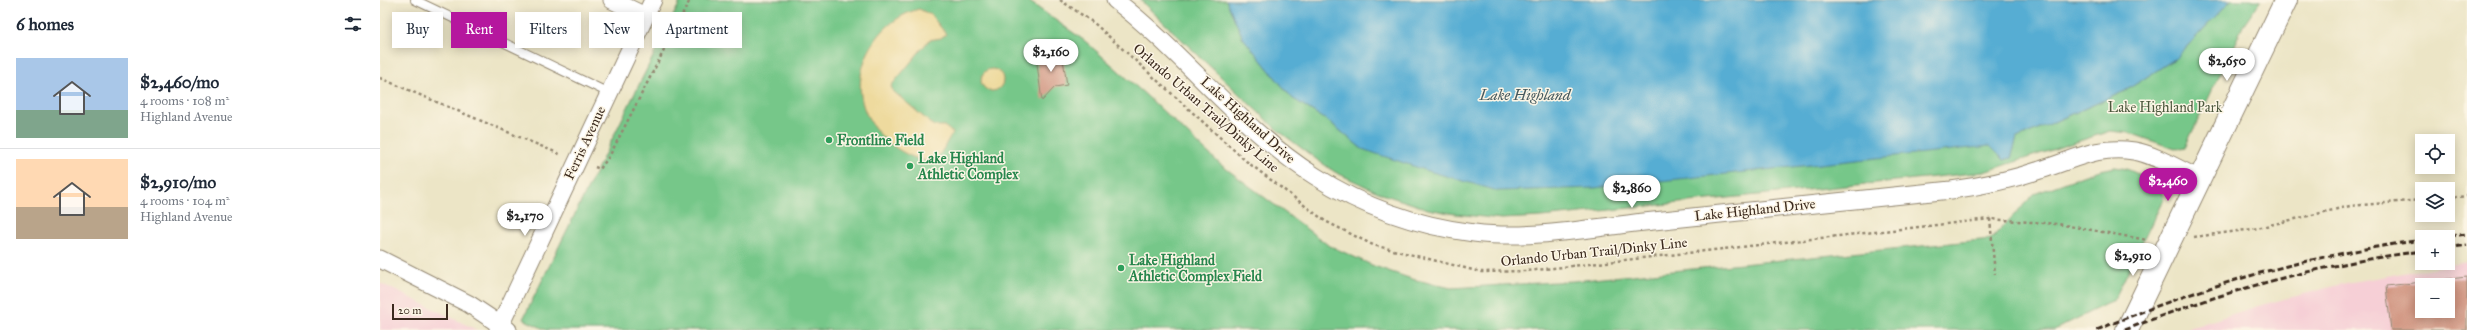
<!DOCTYPE html>
<meta charset="utf-8">
<style>
:root{--surface:#fff;--page:#f2f2f3;--text:#1f2937;--muted:#747a83;--line:#e0e1e3;--accent:#b5179e}
body{margin:0;font-family:"IM FELL Great Primer",serif;background:var(--page);color:var(--text);height:100vh;display:flex;flex-direction:column;font-size:15px;white-space:nowrap}
*{box-sizing:border-box;margin:0}
p{font-size:13px;color:var(--muted)}
.icon{flex:none;width:22px;height:22px;fill:none;stroke:currentColor;stroke-width:2;stroke-linecap:round;stroke-linejoin:round}
.map{position:relative;flex:1;overflow:hidden}
.side{display:flex;flex-direction:column;background:var(--surface);width:380px}
.side>*{flex:none}
.banner{position:absolute;left:12px;top:12px;width:380px;height:36px;display:flex;gap:8px}
.tools{position:absolute;left:2035px;top:134px;display:grid;gap:8px}
.tools a{display:grid;place-items:center;width:40px;height:40px;border-radius:0px;background:var(--surface);box-shadow:0 2px 10px #0003;font-size:20px}
.scale{position:absolute;left:12px;bottom:10px;width:56px;box-sizing:border-box;padding-left:4px;border:2px solid #3b2a1e;border-top:0;font-size:11px;line-height:14px;white-space:nowrap;color:#3b2a1e;-webkit-text-stroke:3px #fcf5e5;paint-order:stroke}
.price{position:absolute;translate:-50% -34px;padding:0 9px;border-radius:14px;background:#fff;color:#222;font-size:13px;line-height:26px;filter:drop-shadow(0 1px 2px #0008)}
.price::after{content:'';position:absolute;left:50%;top:24px;width:12px;height:9px;margin-left:-6px;background:inherit;clip-path:polygon(0 0,100% 0,50% 100%)}
.price.active{background:var(--accent);color:#fff}
ul{padding:0;list-style:none}
li{display:flex;align-items:center;gap:12px;height:100px;padding:0 16px}
li+li{border-top:1px solid var(--line)}
li span{display:grid;place-items:center;flex:none;width:112px;height:80px;border-radius:0px;color:#555}
li>.icon{margin-inline-start:auto}
span .icon{width:48px;height:48px;fill:#fffc;stroke-width:1}
li b{font-size:17px}
h2{display:flex;justify-content:space-between;align-items:center;height:48px;padding:0 16px;font-size:17px}
.pill{padding:0 14px;border-radius:0px;background:var(--surface);box-shadow:0 2px 10px #0003;font-size:14px;line-height:36px}
.pill.active{background:var(--accent);color:#fff}
main{display:flex;flex:1;min-height:0}
.map>svg:first-child{display:block}
.built{fill:#f6cfd6;fill-rule:evenodd}
.green{fill:#76c789;stroke:#587854}
.sand{fill:#eeda9e;stroke:#94825e}
.water{fill:#56add3;stroke:#486c78}
.building{fill:#d29783;fill-rule:evenodd}
.lines{fill:none;stroke-linecap:round;stroke-linejoin:round}
.lane-casing{stroke:#948872;stroke-width:10}
.street-casing{stroke:#948872;stroke-width:19}
.secondary-casing{stroke:#948872;stroke-width:24}
.path{stroke:#948872;stroke-width:2.5;stroke-dasharray:3 3;stroke-linecap:butt}
.lane{stroke:#fff;stroke-width:8}
.street{stroke:#fff;stroke-width:17}
.secondary{stroke:#fff;stroke-width:22}
.rail{stroke:#3b2a1e;stroke-width:3;stroke-dasharray:6 3;stroke-linecap:butt}
.leisure-dot{fill:#2e9e5b;stroke:#fcf5e5;stroke-width:1.5}
.labels{text-anchor:middle;dominant-baseline:central;stroke-width:3;stroke-linejoin:round;paint-order:stroke}
.park-label{font-size:14px;fill:#4d593e;stroke:#fcf5e5}
.street-label{font-size:14px;fill:#3b2a1e;stroke:#fcf5e5}
.leisure-label{font-size:14px;font-weight:bold;fill:#27864d;stroke:#fcf5e5;text-anchor:start}
.water-label{font-size:15px;font-style:italic;fill:#44585d;stroke:#fcf5e5}
</style>
<main>
<section class="side">
<h2>6 homes<svg class="icon" aria-label="filters" viewBox="0 0 24 24"><path d="M4 7h16M4 17h16"/><circle cx="9" cy="7" r="2"/><circle cx="15" cy="17" r="2"/></svg></h2>
<ul>
<li><span style="background:linear-gradient(#a9c7e8 65%,#7fa58c 0)"><svg class="icon" aria-label="home" viewBox="0 0 24 24"><path d="M3 11l9-7 9 7M6 9v11h12V9"/></svg></span><div><b>$2,460/mo</b><p>4 rooms · 108 m²</p><p>Highland Avenue</p></div></li>
<li><span style="background:linear-gradient(#ffd9b3 60%,#b9a48a 0)"><svg class="icon" aria-label="home" viewBox="0 0 24 24"><path d="M3 11l9-7 9 7M6 9v11h12V9"/></svg></span><div><b>$2,910/mo</b><p>4 rooms · 104 m²</p><p>Highland Avenue</p></div></li>
</ul>
</section>
<div class="map">
<svg width="2087" height="330" viewBox="0 0 2087 330">
<rect width="100%" height="100%" fill="#fcf5e5"/>
<filter id="ink" filterUnits="userSpaceOnUse"><feTurbulence type="fractalNoise" baseFrequency=".025" numOctaves="2"/><feDisplacementMap in="SourceGraphic" scale="8" xChannelSelector="R" yChannelSelector="G"/><feConvolveMatrix kernelMatrix="1 2 1 2 8 2 1 2 1" color-interpolation-filters="sRGB"/></filter>
<filter id="wash" filterUnits="userSpaceOnUse"><feTurbulence type="fractalNoise" baseFrequency=".012" numOctaves="4" result="noise"/><feDisplacementMap in="SourceGraphic" scale="16" xChannelSelector="R" yChannelSelector="G"/><feGaussianBlur stdDeviation="0.9" result="paint"/><feColorMatrix in="noise" values="0 0 0 0 0 0 0 0 0 0 0 0 0 0 0 0 0 1.4 0 .05"/><feComposite in="paint" operator="in"/></filter>
<g filter="url(#wash)">
<rect width="100%" height="100%" fill="#ece5c6"/>
<g class="built">
<path d="M2087,262V330H1803L1881,305L1966,283ZM2042,285H2068V311H2042Z"/>
<polygon points="0,283 97,330 0,330"/>
</g>
<g class="green">
<polygon points="301,0 647,0 705,41 768,97 840,164 948,245 994,266 1032,279 1071,288 1193,281 1611,239 1654,194 1716,171 1735,167 1747,169 1776,182 1784,198 1734,300 1674,330 166,330 143,319"/>
<polygon points="760,0 846,0 863,38 912,98 951,123 982,149 1610,146 1624,160 1631,158 1637,138 1745,91 1796,58 1851,0 1881,0 1863,26 1805,147 1795,149 1750,133 1730,131 1604,172 1161,217 1122,219 1075,214 1048,209 1002,194 955,172 936,159 896,129"/>
</g>
<g class="sand">
<path d="M539,9L551,15L566,34L561,38L549,40L511,86L513,91L554,126H564L573,133C564,143 564,155 550,162C525,157 502,142 489,119C465,77 494,21 539,9Z"/>
<circle cx="612" cy="80" r="11"/>
</g>
<polygon class="water" points="846,0 1851,0 1796,58 1745,91 1637,138 1631,158 1624,160 1610,146 1214,188 1118,191 1045,170 982,149 951,123 912,98 863,38"/>
<g id="blocks">
<g class="building">
<polygon points="682,53 687,85 675,87 662,101 656,57"/>
<path d="M2087,277V330H2011L2006,286ZM2042,285H2068V311H2042Z"/>
</g>
</g>
</g>
<g filter="url(#ink)">
<use href="#blocks" fill-opacity="0" stroke="#948872" stroke-width="1"/>
<g class="lines">
<g class="lane-casing">
<polyline id="lane" points="35,0 229,93"/>
</g>
<g class="street-casing">
<g id="street">
<polyline points="232,0 265,16"/>
<path d="M735,0C805,54 860,129 935,176C983,207 1038,226 1094,233C1150,240 1209,228 1264,222C1367,211 1469,200 1571,190C1602,186 1631,180 1660,170C1694,160 1717,145 1754,151C1776,155 1798,169 1818,178"/>
<polyline points="0,259 89,304 128,330"/>
<polyline points="118,330 273,0"/>
</g>
</g>
<g class="secondary-casing">
<polyline id="secondary" points="1747,330 1906,0"/>
</g>
<g class="path">
<polyline points="680,0 714,23 866,161 945,221 993,245 1101,272 1147,271 1610,219 1678,224 1767,240"/>
<polyline points="0,78 182,155"/>
<polyline points="215,167 220,169 230,155 310,0"/>
<polyline points="2068,198 2087,196"/>
<polyline points="1610,219 1615,274"/>
<polyline points="1814,237 1873,229 1970,206 2042,200"/>
</g>
<use href="#lane" class="lane"/>
<use href="#street" class="street"/>
<use href="#secondary" class="secondary"/>
<g class="rail">
<polyline points="2061,237 2087,234"/>
<polyline points="2068,248 2087,245"/>
<path d="M1717,330C1820,286 1930,255 2042,240"/>
<path d="M1745,330C1839,292 1941,264 2042,251"/>
</g>
</g>
</g>
<g class="leisure-dot">
<circle cx="449" cy="140" r="4"/>
<circle cx="530" cy="166" r="4"/>
<circle cx="741" cy="268" r="4"/>
</g>
<g class="labels">
<g class="park-label">
<text x="1785" y="107">Lake Highland Park</text>
</g>
<g class="street-label">
<text transform="translate(826 108) rotate(41)">Orlando Urban Trail/Dinky Line</text>
<text transform="translate(868 120) rotate(42)">Lake Highland Drive</text>
<text transform="translate(205 143) rotate(-65)">Ferris Avenue</text>
<text transform="translate(1375 210) rotate(-6)">Lake Highland Drive</text>
<text transform="translate(1214 252) rotate(-6)">Orlando Urban Trail/Dinky Line</text>
</g>
<g class="leisure-label">
<text x="457" y="140">Frontline Field</text>
<text x="538" y="158">Lake Highland<tspan x="538" dy="16">Athletic Complex</tspan></text>
<text x="749" y="260">Lake Highland<tspan x="749" dy="16">Athletic Complex Field</tspan></text>
</g>
<g class="water-label">
<text x="1145" y="95">Lake Highland</text>
</g>
</g>
</svg>
<div class="tools">
<a><svg class="icon" aria-label="locate" viewBox="0 0 24 24"><circle cx="12" cy="12" r="6"/><path d="M12 2v4M12 18v4M2 12h4M18 12h4"/></svg></a>
<a><svg class="icon" aria-label="layers" viewBox="0 0 24 24"><path d="M12 4l9 5-9 5-9-5zM3 14l9 5 9-5"/></svg></a>
<a>+</a>
<a>−</a>
</div>
<div class="scale">20 m</div>
<b class="price" style="left:671px;top:73px">$2,160</b>
<b class="price" style="left:1847px;top:82px">$2,650</b>
<b class="price active" style="left:1788px;top:202px">$2,460</b>
<b class="price" style="left:1252px;top:209px">$2,860</b>
<b class="price" style="left:145px;top:237px">$2,170</b>
<b class="price" style="left:1753px;top:277px">$2,910</b>
<div class="banner">
<a class="pill">Buy</a>
<a class="pill active">Rent</a>
<a class="pill">Filters</a>
<a class="pill">New</a>
<a class="pill">Apartment</a>
</div>
</div>
</main>
